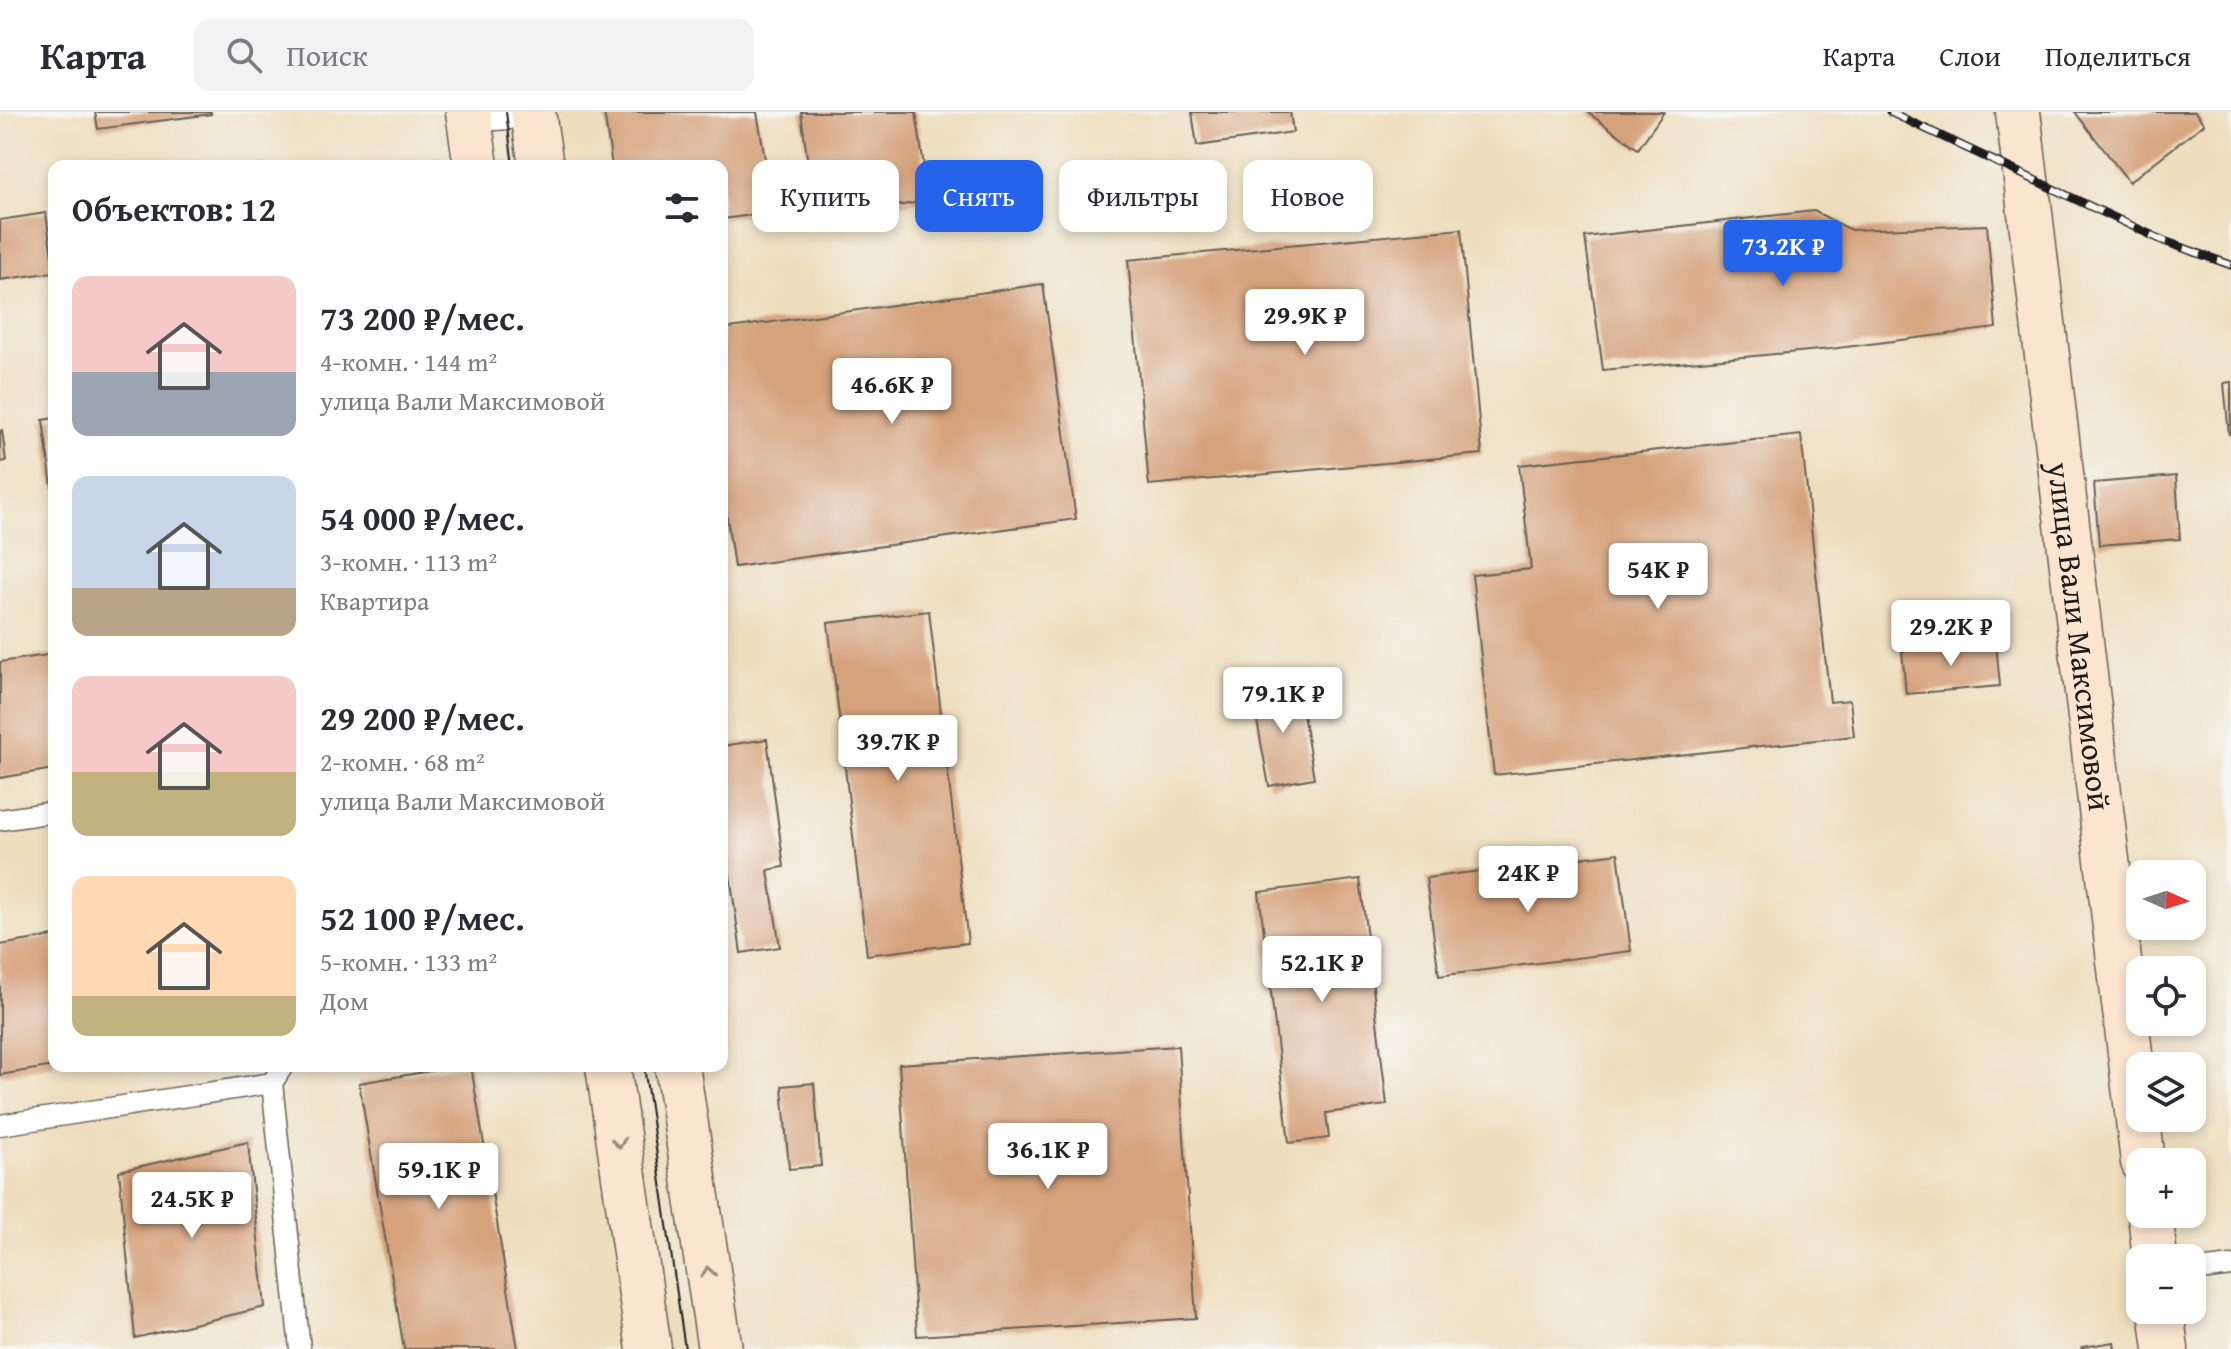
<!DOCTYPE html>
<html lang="ru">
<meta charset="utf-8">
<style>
:root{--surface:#fff;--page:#f2f2f3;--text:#2b2b33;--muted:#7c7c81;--line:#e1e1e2;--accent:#2563eb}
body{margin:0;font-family:"Gentium Book Plus",serif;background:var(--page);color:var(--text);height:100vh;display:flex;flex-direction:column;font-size:30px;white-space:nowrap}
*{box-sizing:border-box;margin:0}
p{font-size:26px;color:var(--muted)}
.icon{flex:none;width:44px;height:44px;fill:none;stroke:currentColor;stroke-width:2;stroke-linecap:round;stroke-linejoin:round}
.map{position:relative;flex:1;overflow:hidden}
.side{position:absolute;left:48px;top:48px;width:680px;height:912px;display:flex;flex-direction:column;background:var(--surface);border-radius:16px;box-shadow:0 4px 12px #0003}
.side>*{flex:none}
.guide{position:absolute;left:752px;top:48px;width:760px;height:72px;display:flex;gap:16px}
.needle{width:52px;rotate:93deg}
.tools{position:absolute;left:2126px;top:748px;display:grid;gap:16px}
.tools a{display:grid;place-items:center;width:80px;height:80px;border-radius:16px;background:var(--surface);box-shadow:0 4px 12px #0003;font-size:40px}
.price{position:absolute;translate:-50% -68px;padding:0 18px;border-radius:8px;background:#fff;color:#222;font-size:26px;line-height:52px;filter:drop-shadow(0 2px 4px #0008)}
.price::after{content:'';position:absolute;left:50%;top:48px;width:24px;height:18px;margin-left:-12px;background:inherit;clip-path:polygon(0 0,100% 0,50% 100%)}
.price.current{background:var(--accent);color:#fff}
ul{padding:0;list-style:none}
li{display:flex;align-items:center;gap:24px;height:200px;padding:0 24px}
li span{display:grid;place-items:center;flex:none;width:224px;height:160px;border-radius:16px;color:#555}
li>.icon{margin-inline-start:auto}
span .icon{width:96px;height:96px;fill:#fffc;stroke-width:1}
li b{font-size:34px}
h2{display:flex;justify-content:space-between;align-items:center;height:96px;padding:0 24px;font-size:34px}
.pill{padding:0 28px;border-radius:16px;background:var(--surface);box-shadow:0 4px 12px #0003;font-size:28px;line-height:72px}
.pill.current{background:var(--accent);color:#fff}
header{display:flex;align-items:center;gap:48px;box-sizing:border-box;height:112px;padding:0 40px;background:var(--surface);border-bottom:2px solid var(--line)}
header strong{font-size:38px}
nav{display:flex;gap:44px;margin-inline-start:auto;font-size:28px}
.search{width:560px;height:72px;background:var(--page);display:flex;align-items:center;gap:20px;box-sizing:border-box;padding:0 28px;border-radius:16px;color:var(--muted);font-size:30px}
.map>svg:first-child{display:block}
.building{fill:#d6a27b}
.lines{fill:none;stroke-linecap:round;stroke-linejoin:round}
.lane-casing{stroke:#666055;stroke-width:23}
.secondary-casing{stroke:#666055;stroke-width:47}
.lane{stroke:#fff;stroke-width:20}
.secondary{stroke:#fce5cf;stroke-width:44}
.tram{stroke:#1c1c1c;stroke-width:2}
.rail-casing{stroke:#1c1c1c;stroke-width:9}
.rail{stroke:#f6f6f2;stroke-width:6;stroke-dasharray:18;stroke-linecap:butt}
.oneway{stroke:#978b7e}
.labels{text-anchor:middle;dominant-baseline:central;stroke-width:7;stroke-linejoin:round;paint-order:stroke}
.street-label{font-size:32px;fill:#1c1c1c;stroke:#f6f6f2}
</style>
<header>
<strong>Карта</strong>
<div class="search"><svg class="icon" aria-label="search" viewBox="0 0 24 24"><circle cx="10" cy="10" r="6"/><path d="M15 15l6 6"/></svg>Поиск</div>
<nav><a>Карта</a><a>Слои</a><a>Поделиться</a></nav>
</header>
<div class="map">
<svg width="2231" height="1237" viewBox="0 0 2231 1237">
<rect width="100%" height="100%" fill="#f6f6f2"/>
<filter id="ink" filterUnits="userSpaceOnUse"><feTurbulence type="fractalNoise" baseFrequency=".0125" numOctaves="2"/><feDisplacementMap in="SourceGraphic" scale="16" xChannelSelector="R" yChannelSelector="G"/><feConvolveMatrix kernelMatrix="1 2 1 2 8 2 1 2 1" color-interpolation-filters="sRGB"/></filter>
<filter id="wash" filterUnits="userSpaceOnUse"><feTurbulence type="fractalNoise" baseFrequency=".006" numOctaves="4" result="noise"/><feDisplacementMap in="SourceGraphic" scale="32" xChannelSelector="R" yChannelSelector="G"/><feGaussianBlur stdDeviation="1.8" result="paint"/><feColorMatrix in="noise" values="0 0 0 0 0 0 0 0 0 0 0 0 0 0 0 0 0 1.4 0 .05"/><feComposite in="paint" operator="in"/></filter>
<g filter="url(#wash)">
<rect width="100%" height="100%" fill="#eedebe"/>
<g id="blocks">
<g class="building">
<polygon points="95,0 211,0 211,2 98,17"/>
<polygon points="604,0 757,0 774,100 722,107 722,54 612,54"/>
<polygon points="801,0 916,0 929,89 815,106"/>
<polygon points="1192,0 1290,0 1293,20 1197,34"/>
<polygon points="1587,0 1664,0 1638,37"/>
<polygon points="2075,0 2195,0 2204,12 2129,70"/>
<polygon points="1814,99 1851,118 1987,113 1996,216 1830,237 1603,258 1585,125"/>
<polygon points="46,101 54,160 0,168 0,108"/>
<polygon points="1461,117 1482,342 1149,373 1128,148"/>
<polygon points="1043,172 1076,407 734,455 722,371 722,217"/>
<polygon points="2231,270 2231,322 2229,322 2224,271"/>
<polygon points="54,306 54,375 52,375 43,308"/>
<polygon points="2,318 6,349 0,350 0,319"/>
<polygon points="1801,323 1830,590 1850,588 1854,624 1494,663 1472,463 1531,457 1519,353"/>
<polygon points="2176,364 2180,427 2099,433 2094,371"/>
<polygon points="929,499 968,831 867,843 828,511"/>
<polygon points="1996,531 2000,574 1906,582 1902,539"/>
<polygon points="54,542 54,657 0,666 0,550"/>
<polygon points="1298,573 1314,666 1269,674 1252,581"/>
<polygon points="767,627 784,755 768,758 780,835 741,841 722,706 722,634"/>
<polygon points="1618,741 1631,839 1439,864 1426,766"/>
<polygon points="1360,767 1387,993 1326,1001 1329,1026 1289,1031 1259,780"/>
<polygon points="54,824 54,954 0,963 0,833"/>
<polygon points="1178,934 1196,1206 917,1224 899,952"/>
<polygon points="460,954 471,954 518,1237 404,1237 359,971"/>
<polygon points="814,971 821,1054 789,1057 782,974"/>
<polygon points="248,1030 265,1195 135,1226 119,1059"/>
<polygon points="2114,1230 2115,1237 2082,1237 2082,1235"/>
</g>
</g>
</g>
<g filter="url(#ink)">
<use href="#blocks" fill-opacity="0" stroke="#666055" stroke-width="2"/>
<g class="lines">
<g class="lane-casing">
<g id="lane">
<polyline points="469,10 534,5"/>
<polyline points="0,708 54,700"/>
<polyline points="272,971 283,954"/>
<polyline points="0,1013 272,971 300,1237"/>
<polyline points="2192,1159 2231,1154"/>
</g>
</g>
<g class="secondary-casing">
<g id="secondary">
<polyline points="468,0 476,54"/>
<polyline points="533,0 541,54"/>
<path id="s1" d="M2018,0L2143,1050"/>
<polyline points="608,954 649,1237"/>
<polyline points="677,954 720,1237"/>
<polyline points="2150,1102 2155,1146"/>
<polyline points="2161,1198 2166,1237"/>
</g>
</g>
<use href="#lane" class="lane"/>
<use href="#secondary" class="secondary"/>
<g class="tram">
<polyline points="506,0 513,54"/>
<polyline points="644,954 685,1237"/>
</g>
<g class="rail-casing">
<polyline id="rail" points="1890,0 2164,129 2231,153"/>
</g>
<use href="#rail" class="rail"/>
</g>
<defs><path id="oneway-chevron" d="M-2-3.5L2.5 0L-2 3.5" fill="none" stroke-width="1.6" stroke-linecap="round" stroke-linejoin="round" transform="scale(2)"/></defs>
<g class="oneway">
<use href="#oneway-chevron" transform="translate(619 1031) rotate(82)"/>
<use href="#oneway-chevron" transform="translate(708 1160) rotate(-99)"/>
</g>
</g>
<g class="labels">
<g class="street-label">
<text stroke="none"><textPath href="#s1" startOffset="528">улица Вали Максимовой</textPath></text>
</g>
</g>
</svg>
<div class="tools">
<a><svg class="needle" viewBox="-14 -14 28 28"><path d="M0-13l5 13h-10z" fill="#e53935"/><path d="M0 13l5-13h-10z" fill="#7c7c81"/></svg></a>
<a><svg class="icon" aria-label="locate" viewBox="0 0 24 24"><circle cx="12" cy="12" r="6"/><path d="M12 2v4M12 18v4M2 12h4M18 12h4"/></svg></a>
<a><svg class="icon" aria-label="layers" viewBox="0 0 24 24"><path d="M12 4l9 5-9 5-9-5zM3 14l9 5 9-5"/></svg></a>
<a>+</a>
<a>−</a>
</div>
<b class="price current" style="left:1783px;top:176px">73.2K ₽</b>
<b class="price" style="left:1305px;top:245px">29.9K ₽</b>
<b class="price" style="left:892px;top:314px">46.6K ₽</b>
<b class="price" style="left:1658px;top:499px">54K ₽</b>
<b class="price" style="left:1951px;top:556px">29.2K ₽</b>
<b class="price" style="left:1283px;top:623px">79.1K ₽</b>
<b class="price" style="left:898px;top:671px">39.7K ₽</b>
<b class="price" style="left:1528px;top:802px">24K ₽</b>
<b class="price" style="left:1322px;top:892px">52.1K ₽</b>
<b class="price" style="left:1048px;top:1079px">36.1K ₽</b>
<b class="price" style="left:439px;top:1099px">59.1K ₽</b>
<b class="price" style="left:192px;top:1128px">24.5K ₽</b>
<div class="guide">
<a class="pill">Купить</a>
<a class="pill current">Снять</a>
<a class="pill">Фильтры</a>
<a class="pill">Новое</a>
</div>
<section class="side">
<h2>Объектов: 12<svg class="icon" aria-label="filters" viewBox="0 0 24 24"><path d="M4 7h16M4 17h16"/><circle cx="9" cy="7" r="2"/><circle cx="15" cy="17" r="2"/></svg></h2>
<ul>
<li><span style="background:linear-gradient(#f6c9c9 60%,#9aa5b1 0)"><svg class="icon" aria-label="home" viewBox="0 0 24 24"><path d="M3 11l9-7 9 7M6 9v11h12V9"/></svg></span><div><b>73 200 ₽/мес.</b><p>4-комн. · 144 m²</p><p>улица Вали Максимовой</p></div></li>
<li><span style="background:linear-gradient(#c9d6e8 70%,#b9a48a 0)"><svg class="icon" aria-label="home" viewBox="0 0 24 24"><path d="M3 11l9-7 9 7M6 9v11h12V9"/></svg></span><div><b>54 000 ₽/мес.</b><p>3-комн. · 113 m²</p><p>Квартира</p></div></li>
<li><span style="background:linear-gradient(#f6c9c9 60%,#c2b280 0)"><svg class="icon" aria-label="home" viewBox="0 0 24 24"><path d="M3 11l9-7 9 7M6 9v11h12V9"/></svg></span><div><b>29 200 ₽/мес.</b><p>2-комн. · 68 m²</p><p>улица Вали Максимовой</p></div></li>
<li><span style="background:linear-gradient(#ffd9b3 75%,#c2b280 0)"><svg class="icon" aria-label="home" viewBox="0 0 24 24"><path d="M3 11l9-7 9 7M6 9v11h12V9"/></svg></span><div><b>52 100 ₽/мес.</b><p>5-комн. · 133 m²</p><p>Дом</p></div></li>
</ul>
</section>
</div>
